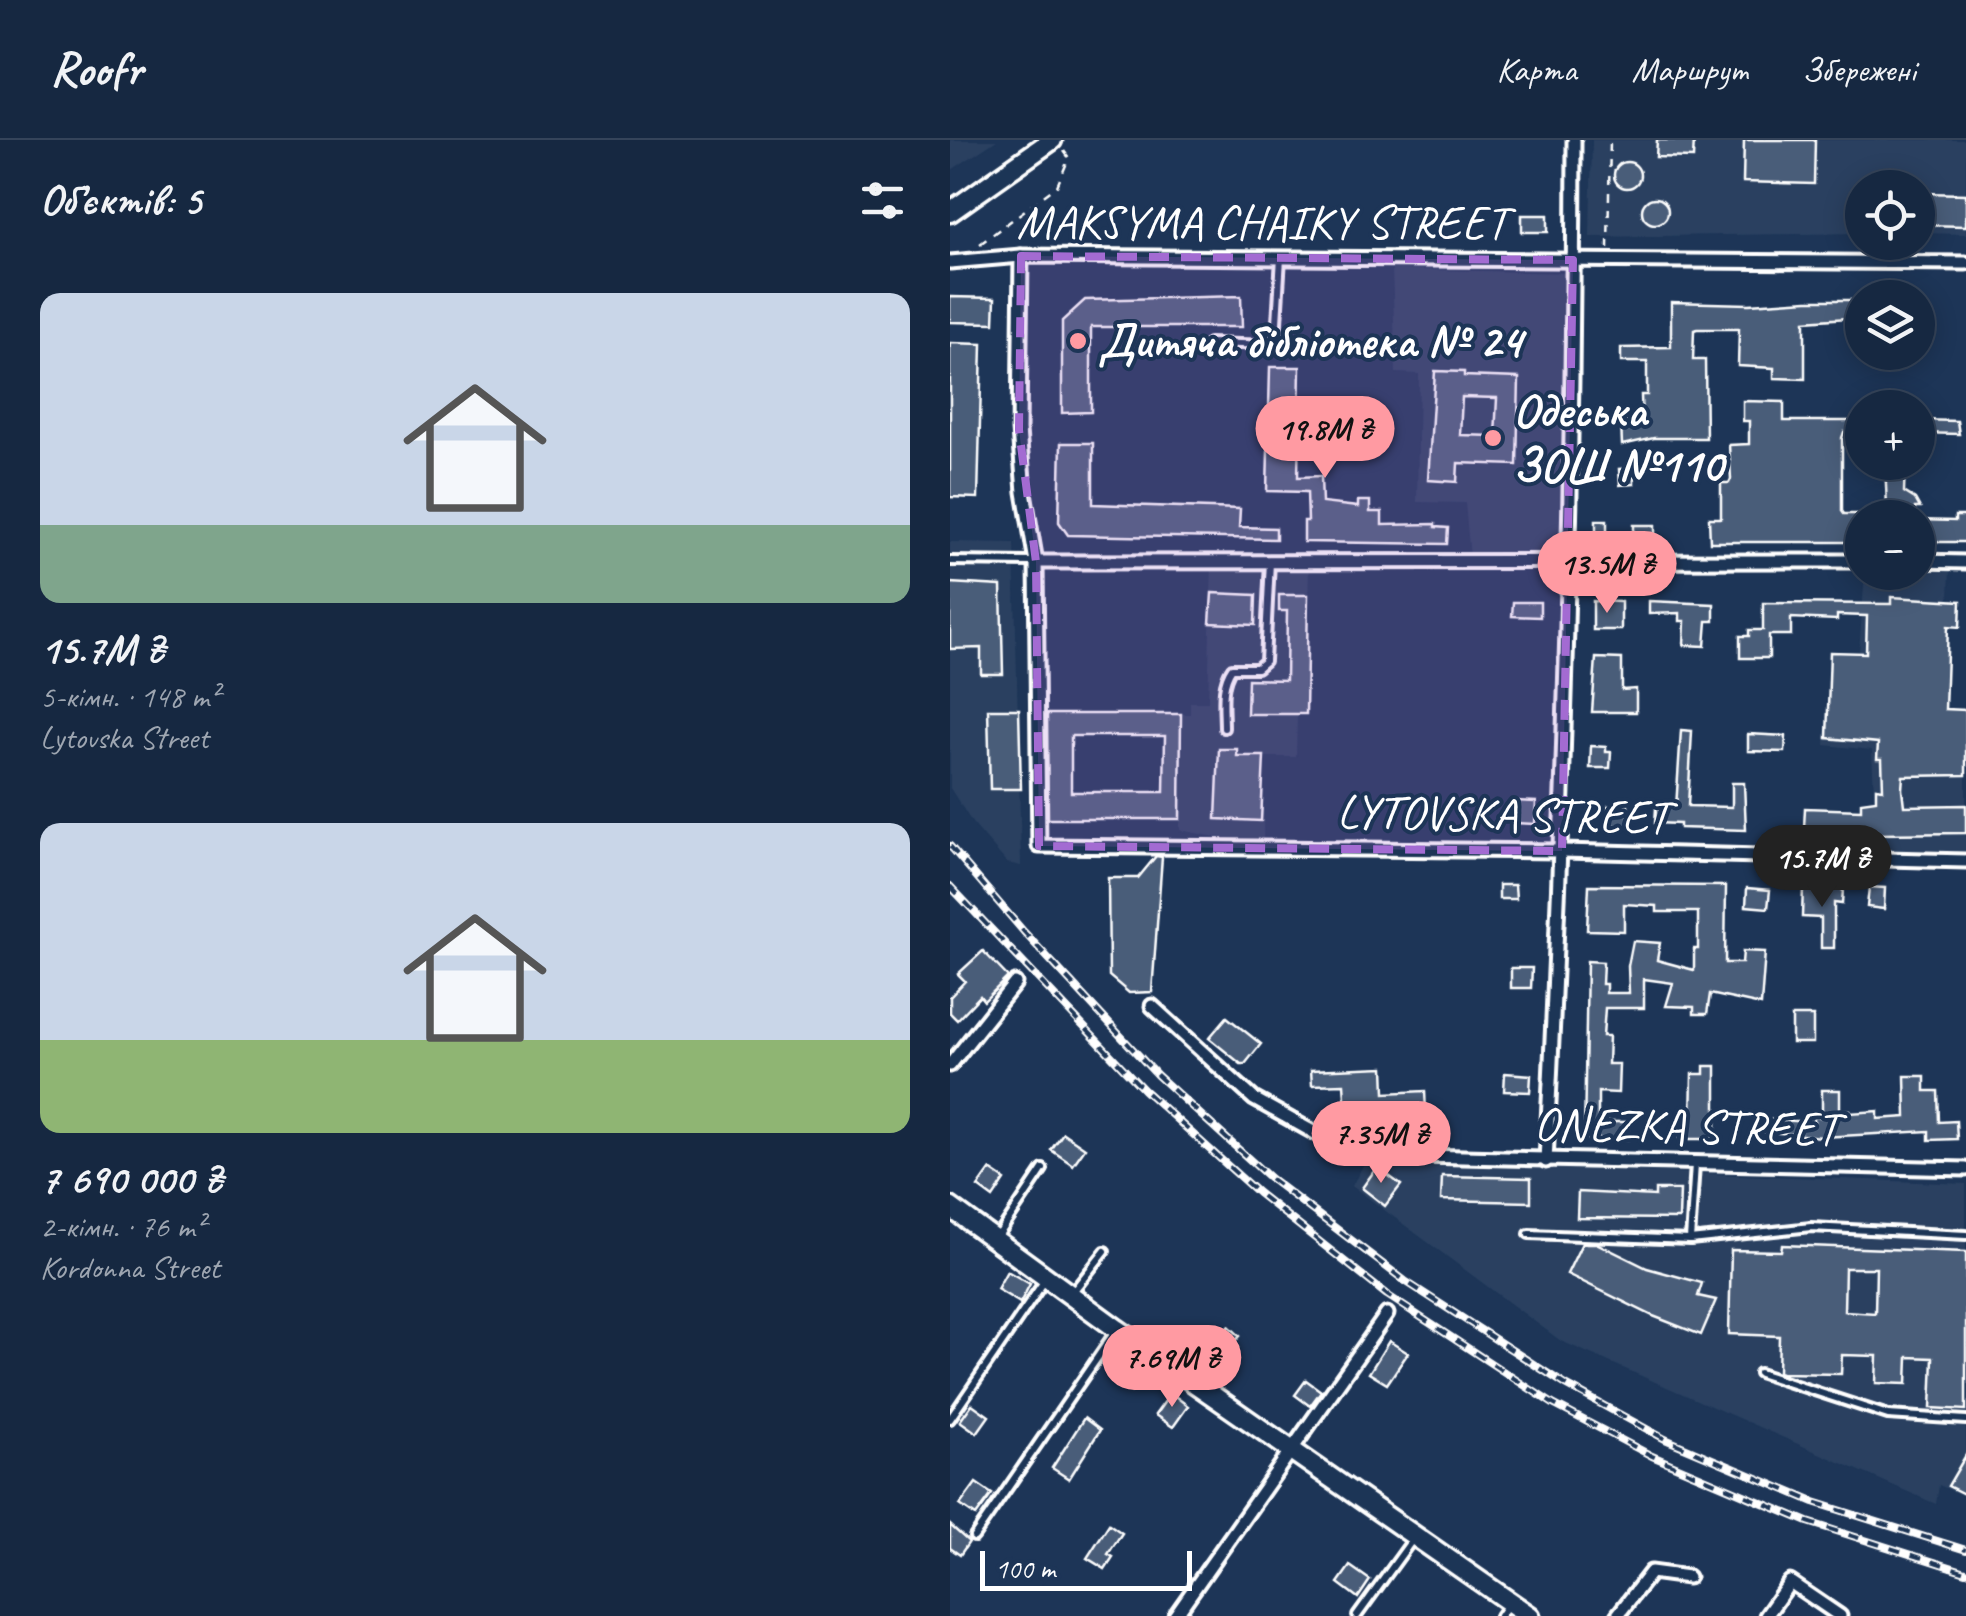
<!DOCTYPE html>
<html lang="uk">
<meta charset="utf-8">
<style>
:root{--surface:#162841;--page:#1f3048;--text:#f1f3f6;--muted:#9ea6b1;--line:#35445a;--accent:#ff9aa2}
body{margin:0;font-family:Caveat,sans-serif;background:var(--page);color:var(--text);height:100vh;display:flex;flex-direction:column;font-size:38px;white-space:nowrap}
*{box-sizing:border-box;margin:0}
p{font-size:32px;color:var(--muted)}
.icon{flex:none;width:55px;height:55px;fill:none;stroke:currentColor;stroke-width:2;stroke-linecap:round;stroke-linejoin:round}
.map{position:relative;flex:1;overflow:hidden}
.details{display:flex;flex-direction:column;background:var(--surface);width:950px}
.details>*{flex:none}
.tools{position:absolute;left:895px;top:30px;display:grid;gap:20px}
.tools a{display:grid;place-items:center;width:90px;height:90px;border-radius:50%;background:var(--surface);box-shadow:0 5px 25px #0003,0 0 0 2px var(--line);font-size:50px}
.scale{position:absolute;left:30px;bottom:25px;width:212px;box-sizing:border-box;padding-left:10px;border:5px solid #fff;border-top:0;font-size:28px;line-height:35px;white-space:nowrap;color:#fff;-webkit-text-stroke:8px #1d3557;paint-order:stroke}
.price{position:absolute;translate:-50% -85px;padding:0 22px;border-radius:35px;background:var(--accent);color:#111;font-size:32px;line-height:65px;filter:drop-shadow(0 2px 5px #0008)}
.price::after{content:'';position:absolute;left:50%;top:60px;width:30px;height:22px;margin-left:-15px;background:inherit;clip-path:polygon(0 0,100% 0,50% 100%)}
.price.active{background:#222;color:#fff}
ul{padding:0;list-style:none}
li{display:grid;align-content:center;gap:20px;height:530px;padding:0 40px}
li span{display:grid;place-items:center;height:310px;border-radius:20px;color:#555}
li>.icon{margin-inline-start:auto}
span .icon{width:180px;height:180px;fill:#fffc;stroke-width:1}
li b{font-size:42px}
h2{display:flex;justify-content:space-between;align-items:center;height:120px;padding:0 40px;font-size:42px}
header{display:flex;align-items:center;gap:60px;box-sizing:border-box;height:140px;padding:0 50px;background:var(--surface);border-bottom:2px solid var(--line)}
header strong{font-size:48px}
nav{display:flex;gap:55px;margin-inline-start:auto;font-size:35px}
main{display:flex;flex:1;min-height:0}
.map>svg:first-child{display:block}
.built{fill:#2a4161}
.building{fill:#4a5d79;stroke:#fff;stroke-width:2.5;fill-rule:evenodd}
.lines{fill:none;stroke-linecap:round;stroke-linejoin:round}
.lane-casing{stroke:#fff;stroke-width:14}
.street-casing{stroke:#fff;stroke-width:19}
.secondary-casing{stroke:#fff;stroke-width:25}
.primary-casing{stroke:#fff;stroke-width:25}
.path{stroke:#fff;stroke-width:2.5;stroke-dasharray:8 8;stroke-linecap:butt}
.lane{stroke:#1d3557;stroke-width:6}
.street{stroke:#1d3557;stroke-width:11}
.secondary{stroke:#1d3557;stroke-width:18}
.primary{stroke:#1d3557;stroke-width:18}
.rail-casing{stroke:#fff;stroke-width:8}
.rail{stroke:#1d3557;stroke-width:4;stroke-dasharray:11;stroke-linecap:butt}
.marked{fill:#a36bd2;fill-opacity:0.2;stroke:#a36bd2;stroke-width:8;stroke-dasharray:20 12;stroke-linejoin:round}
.poi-dot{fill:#ff9aa2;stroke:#1d3557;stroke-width:4}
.labels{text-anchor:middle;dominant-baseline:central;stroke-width:8;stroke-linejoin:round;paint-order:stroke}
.street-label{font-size:48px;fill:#fff;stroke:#1d3557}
.poi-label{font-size:48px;font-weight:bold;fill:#fff;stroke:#1d3557;text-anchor:start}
</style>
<header>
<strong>Roofr</strong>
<nav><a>Карта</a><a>Маршрут</a><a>Збережені</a></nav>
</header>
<main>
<section class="details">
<h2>Об’єктів: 5<svg class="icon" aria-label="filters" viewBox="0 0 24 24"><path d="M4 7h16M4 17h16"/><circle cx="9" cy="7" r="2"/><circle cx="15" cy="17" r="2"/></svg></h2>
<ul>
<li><span style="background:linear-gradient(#c9d6e8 75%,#7fa58c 0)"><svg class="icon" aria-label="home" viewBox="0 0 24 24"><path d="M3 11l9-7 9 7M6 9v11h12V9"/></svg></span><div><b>15.7M ₴</b><p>5-кімн. · 148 m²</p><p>Lytovska Street</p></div></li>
<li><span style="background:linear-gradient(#c9d6e8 70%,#8fb573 0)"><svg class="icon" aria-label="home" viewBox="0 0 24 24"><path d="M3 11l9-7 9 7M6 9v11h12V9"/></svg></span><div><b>7 690 000 ₴</b><p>2-кімн. · 76 m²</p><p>Kordonna Street</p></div></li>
</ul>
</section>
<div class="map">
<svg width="1016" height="1476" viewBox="0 0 1016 1476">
<rect width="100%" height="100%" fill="#1d3557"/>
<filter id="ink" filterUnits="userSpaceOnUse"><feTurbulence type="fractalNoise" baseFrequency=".01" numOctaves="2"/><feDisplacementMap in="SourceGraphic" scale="20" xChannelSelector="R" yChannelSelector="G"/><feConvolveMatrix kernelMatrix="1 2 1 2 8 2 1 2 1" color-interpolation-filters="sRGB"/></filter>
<g filter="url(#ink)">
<g class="built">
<polygon points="0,0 47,0 0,31"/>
<polygon points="642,0 1016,0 1016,94 968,93 968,48 912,48 912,93 640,97"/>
<polygon points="442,129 620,133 616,417 520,417 515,363 467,362 469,234 446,233"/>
<polygon points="0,402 64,403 71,726 57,723 23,684 0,648"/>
<polygon points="262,422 359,423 356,574 347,575 346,617 314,617 313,706 230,690 231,574 240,574 240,562 258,562"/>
<polygon points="968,423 1000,424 996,569 1016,570 1016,719 927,717 922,610 875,605 880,512 909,512 915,433 968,432"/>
<polygon points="416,1020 1016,1044 1016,1357 989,1345 986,1364 611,1201 402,1046"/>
</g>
<g class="building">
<polygon points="707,0 744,0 743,18 706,17"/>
<polygon points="794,0 865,0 864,44 793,42"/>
<circle cx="677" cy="35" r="13"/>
<polygon points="972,53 1016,54 1016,86 972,85"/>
<circle cx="705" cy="71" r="13"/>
<rect x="572" y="75" width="26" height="17"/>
<polygon points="291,156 292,187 141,187 141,272 112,273 112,181 135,160"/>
<polygon points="0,157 45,158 44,183 0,182"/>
<polygon points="858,160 912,160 912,177 855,181 855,239 824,238 824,228 788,226 789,189 747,189 744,190 743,220 755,220 756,298 704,298 672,305 671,282 692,283 691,255 697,255 697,222 671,222 671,208 721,207 721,162 799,164"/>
<polygon points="0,203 32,204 28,358 0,357"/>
<polygon points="320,227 350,227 348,337 371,336 372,363 408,367 408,361 420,361 420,372 432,372 432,385 485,384 485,387 498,388 497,404 354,402 354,381 358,381 357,352 317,351"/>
<path d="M485,231L514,232V236L569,238L567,325L508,323L507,342L478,340ZM512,257L547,258L545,296L510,295Z"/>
<polygon points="793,261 834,262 834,281 912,281 912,292 894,292 892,298 892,371 894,374 912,374 912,402 760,402 759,378 771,378 771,343 779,343 781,339 779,305 799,304 799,281 793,281"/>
<polygon points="968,280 1007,281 1009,294 968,293"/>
<polygon points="111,303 143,303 143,364 290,369 289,387 326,388 326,399 118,395 109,382"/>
<polygon points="935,322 955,322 954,352 965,359 970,368 965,368 965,373 954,373 954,368 937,368"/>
<polygon points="684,328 684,344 670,345 669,329"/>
<polygon points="1005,376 1016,376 1016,402 968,402 968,380 1005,381"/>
<rect x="646" y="380" width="11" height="23"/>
<rect x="684" y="385" width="21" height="18"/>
<polygon points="0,443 51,446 53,534 31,534 31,508 0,509"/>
<polygon points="262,453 306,455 305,485 260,483"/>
<polygon points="329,455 358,455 356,574 297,574 298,539 336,540 337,471 329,471"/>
<polygon points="941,457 1011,461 1010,487 998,486 995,569 1016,570 1016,635 953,636 952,649 954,666 1016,665 1016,693 927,694 926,690 898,686 898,689 854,688 855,668 911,670 911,662 926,660 926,648 933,649 932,619 927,619 928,603 877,598 880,512 916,513 917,476 887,475 887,480 841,478 841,495 819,495 819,518 790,518 790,496 799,496 799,490 813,490 813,463 941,464"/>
<polygon points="643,461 671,462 671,490 643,490"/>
<polygon points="699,461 764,464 764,481 757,481 755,506 734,505 735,481 730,481 730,473 699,474"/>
<polygon points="563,462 590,462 590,477 562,476"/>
<polygon points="646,518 672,519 672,550 686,549 686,572 642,572"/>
<polygon points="38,569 69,569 71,649 40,649"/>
<path d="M97,574H231L230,679H98ZM121,596H215L214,652H121Z"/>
<polygon points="731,590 742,591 738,666 782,667 782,643 794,643 796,690 730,688 730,684 705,683 706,668 726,668"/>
<polygon points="798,594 836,596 835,612 798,611"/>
<polygon points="641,606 656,607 656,612 661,612 660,628 640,628"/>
<polygon points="269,609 287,609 287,616 314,616 311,681 266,679"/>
<polygon points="565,661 586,662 585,684 564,683"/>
<polygon points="658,666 678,666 679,685 658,686"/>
<polygon points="206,716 212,717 202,852 179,853 159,836 158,738 188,738"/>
<polygon points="549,745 565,745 566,759 549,759"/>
<polygon points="639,745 776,746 775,823 792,823 793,811 815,812 811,865 760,854 757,874 744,874 744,867 716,866 723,843 694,839 694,868 655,868 653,896 659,896 658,924 669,924 668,953 648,952 648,982 678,982 678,999 634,999 637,821 653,822 652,844 656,844 656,853 679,853 678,826 683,801 710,803 707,820 744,830 744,809 748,809 748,772 707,772 707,766 674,764 674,791 637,790"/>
<polygon points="853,747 893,749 892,764 884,763 884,808 871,808 871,778 852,777"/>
<polygon points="919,747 935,748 934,769 917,767"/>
<polygon points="797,748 820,750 818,768 796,766"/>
<polygon points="33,811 58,837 34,861 30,856 7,880 0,873 0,857 15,841 8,834"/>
<polygon points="561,828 582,828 581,848 561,848"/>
<rect x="842" y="876" width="21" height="27"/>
<polygon points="277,877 311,904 295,924 291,924 259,898"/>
<polygon points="754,926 766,926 766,999 730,999 730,982 741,982 742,934 754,934"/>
<polygon points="434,927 435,953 475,951 476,972 427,975 427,971 396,972 394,944 362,945 361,930"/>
<polygon points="555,933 581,935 580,952 554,951"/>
<polygon points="955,936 975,936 975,951 988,951 989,982 1006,981 1007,999 979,1000 979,991 872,997 808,991 808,979 864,982 864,977 872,977 872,950 890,950 890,970 900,970 900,973 928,971 928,979 956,977"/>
<polygon points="113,993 135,1008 123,1025 101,1010"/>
<polygon points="427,1027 451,1045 435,1066 412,1048"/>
<polygon points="40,1030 55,1040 43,1058 28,1047"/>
<polygon points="492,1036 581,1038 581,1062 491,1060"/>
<polygon points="705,1050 730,1050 729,1079 627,1078 628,1052 705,1056"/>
<polygon points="632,1103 646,1103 697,1128 752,1143 748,1156 766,1160 751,1195 703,1176 617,1134"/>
<path d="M832,1105L1016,1112V1270L981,1268L983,1218L958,1217L957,1244L926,1243L927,1216L892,1215L891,1234L831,1233L828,1232L829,1196L779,1194L781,1110L831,1111ZM895,1128H926L925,1173L894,1171Z"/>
<polygon points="57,1131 80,1144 70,1163 47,1149"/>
<polygon points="279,1186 290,1196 283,1204 288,1207 277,1220 262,1206"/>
<polygon points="439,1201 458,1213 437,1244 419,1233"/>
<polygon points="173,1220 193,1234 181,1252 161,1238"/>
<polygon points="356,1240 371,1251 360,1266 345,1255"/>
<polygon points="221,1253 238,1266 223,1287 205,1275"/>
<polygon points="22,1264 39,1276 27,1293 10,1281"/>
<polygon points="134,1278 150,1290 119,1339 102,1328"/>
<polygon points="1016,1315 1016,1355 998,1346"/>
<polygon points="26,1343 42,1354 26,1376 10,1365"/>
<polygon points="159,1384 172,1393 158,1414 163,1417 155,1429 137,1418"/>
<polygon points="0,1385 19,1402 10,1415 0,1408"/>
<polygon points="400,1426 420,1440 408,1458 388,1443"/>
</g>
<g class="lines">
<g class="lane-casing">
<g id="lane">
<polyline points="259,203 321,205 326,199 331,117"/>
<polyline points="0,421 86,422"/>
<path d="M274,588C274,568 270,545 282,528H307L315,521L320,421"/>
<polyline points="579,1094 740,1100 861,1087 1016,1095"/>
<polyline points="46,1099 93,1029"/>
<polyline points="740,1100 745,1024"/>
<polyline points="122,1153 155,1111"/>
<polyline points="809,1233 938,1275 1016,1280"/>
<polyline points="0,1279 95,1140"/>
<polyline points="24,1397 165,1192"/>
<polyline points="407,1476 465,1396"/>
<polyline points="550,1476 559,1463"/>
</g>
</g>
<g class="street-casing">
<g id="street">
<polyline points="71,116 69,290 74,352 86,422 89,706 612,711 1016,721"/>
<polyline points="0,122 71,116 1016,123"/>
<polyline points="968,421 1016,422"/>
<polyline points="86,422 912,421"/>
<polyline points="202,866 304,959 365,993 471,1016 1016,1029"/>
<polyline points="0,925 65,843"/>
<path d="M596,1021C614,681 623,341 624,0"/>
<polyline points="225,1476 437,1174"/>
<polyline points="667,1476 701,1432 738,1437"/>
<polyline points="816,1476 840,1442 890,1476"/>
</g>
</g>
<g class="secondary-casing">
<polyline id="secondary" points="0,1067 167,1189 580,1476"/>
</g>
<g class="primary-casing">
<polyline id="primary" points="0,72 102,0"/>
</g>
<g class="path">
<polyline points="30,104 107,46 119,18 114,11"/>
<polyline points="658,108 660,0"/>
</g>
<use href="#lane" class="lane"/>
<use href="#street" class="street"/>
<use href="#secondary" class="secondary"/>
<use href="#primary" class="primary"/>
<g class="rail-casing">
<g id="rail">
<polyline points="0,706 74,792 207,935 321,1039 455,1141 616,1245 715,1299 864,1362 1016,1410"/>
<polyline points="0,746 194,950 308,1053 437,1155 603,1264 702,1316 858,1382 1016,1432"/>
</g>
</g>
<use href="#rail" class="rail"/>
</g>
</g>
<path class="marked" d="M71,116L623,120L612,711L89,706L86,422L69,290Z"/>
<g class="poi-dot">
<circle cx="128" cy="201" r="10"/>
<circle cx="543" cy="298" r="10"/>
</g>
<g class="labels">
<g class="street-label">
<text x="312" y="82">MAKSYMA CHAIKY STREET</text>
<text transform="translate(553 674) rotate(1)">LYTOVSKA STREET</text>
<text transform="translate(736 986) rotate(1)">ONEZKA STREET</text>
</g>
<g class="poi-label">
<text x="148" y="201">Дитяча бібліотека № 24</text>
<text x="563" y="270">Одеська<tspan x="563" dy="55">ЗОШ №110</tspan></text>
</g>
</g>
</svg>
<div class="tools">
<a><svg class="icon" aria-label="locate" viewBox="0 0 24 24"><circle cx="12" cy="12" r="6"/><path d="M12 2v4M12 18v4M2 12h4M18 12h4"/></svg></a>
<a><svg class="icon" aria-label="layers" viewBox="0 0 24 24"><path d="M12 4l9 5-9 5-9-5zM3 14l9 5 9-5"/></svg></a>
<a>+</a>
<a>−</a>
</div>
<div class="scale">100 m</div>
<b class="price" style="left:375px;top:341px">19.8M ₴</b>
<b class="price" style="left:657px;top:476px">13.5M ₴</b>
<b class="price active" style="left:872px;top:770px">15.7M ₴</b>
<b class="price" style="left:431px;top:1046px">7.35M ₴</b>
<b class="price" style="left:222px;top:1270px">7.69M ₴</b>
</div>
</main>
